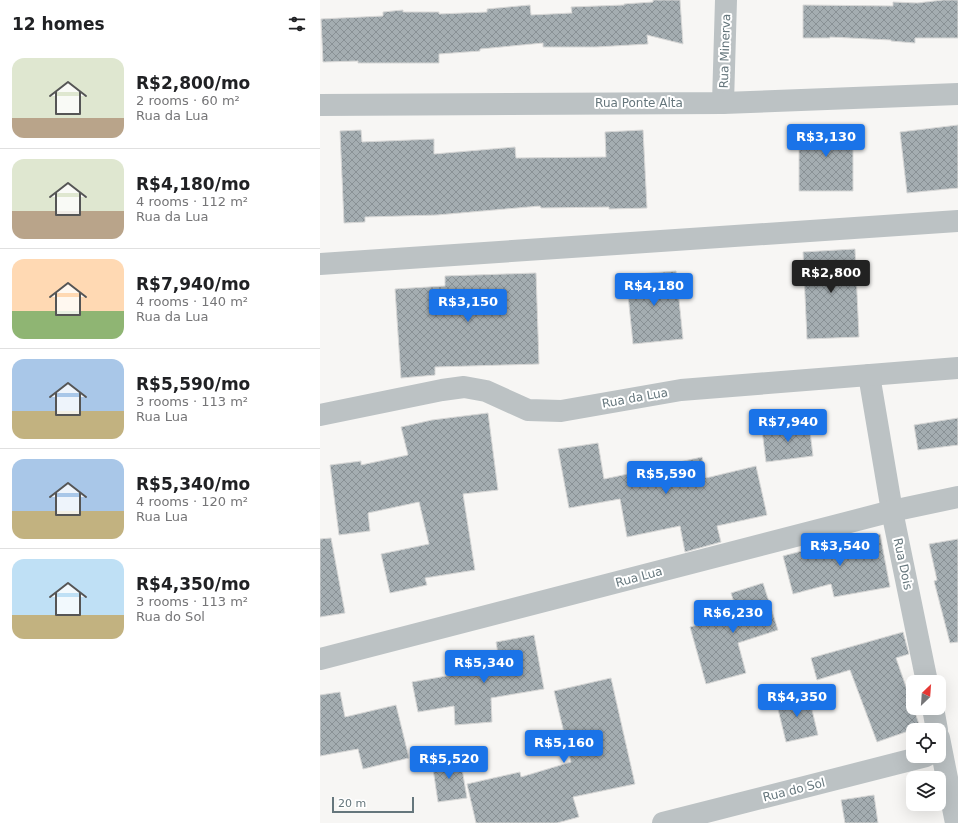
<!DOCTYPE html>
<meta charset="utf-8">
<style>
:root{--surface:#fff;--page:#f6f6f6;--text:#202124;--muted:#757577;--line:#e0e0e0;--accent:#1a73e8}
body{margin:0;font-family:"DejaVu Sans",sans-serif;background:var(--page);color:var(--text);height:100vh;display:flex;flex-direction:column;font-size:15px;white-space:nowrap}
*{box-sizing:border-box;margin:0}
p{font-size:13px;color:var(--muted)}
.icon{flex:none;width:22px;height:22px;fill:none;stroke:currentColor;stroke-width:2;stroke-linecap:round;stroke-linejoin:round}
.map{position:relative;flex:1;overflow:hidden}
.panel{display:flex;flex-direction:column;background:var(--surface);width:320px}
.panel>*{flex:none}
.needle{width:26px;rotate:25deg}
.buttons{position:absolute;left:586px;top:675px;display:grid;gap:8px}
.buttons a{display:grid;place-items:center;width:40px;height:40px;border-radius:8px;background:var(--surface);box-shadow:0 4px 16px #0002;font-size:20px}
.scale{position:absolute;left:12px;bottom:10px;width:82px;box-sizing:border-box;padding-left:4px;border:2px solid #65767c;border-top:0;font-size:11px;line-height:14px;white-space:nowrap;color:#65767c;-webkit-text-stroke:3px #fff;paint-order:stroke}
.price{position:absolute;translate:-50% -34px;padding:0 9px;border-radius:4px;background:var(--accent);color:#fff;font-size:13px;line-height:26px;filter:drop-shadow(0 1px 2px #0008)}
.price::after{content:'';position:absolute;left:50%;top:24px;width:12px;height:9px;margin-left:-6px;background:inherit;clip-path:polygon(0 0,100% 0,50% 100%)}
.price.active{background:#222;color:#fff}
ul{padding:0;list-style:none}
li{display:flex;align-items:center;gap:12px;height:100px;padding:0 12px}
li+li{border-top:1px solid var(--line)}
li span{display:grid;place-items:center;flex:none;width:112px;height:80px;border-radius:12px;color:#555}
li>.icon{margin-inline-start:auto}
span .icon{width:48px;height:48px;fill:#fffc;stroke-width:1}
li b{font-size:17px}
h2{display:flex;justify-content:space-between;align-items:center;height:48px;padding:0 12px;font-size:17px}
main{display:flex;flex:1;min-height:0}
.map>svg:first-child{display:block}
.building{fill:url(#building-cross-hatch);stroke:#d8d8d7}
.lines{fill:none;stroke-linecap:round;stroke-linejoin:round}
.minor{stroke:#bcc2c4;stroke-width:22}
.labels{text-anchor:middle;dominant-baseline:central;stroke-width:4;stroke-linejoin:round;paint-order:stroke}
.street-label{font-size:12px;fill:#65767c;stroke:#fff}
</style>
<main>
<section class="panel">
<h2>12 homes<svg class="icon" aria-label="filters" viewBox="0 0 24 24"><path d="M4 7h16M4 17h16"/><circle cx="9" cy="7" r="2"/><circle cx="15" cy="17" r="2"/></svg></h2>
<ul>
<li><span style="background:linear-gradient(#dfe7d0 75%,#b9a48a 0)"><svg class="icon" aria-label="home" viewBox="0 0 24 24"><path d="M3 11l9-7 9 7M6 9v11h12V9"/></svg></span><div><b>R$2,800/mo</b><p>2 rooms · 60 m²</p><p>Rua da Lua</p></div></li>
<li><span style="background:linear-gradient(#dfe7d0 65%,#b9a48a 0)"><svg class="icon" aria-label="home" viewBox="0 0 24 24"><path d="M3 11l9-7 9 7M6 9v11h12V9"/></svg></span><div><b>R$4,180/mo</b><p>4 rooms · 112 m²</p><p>Rua da Lua</p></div></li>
<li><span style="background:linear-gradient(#ffd9b3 65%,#8fb573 0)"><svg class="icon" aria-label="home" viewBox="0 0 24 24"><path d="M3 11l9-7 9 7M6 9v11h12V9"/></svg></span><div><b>R$7,940/mo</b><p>4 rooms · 140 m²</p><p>Rua da Lua</p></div></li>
<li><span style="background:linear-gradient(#a9c7e8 65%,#c2b280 0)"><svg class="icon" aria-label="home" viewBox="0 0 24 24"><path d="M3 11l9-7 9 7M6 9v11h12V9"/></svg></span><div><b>R$5,590/mo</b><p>3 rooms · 113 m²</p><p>Rua Lua</p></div></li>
<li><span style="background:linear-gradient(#a9c7e8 65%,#c2b280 0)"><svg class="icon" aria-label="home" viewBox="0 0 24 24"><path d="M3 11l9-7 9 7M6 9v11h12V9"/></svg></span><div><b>R$5,340/mo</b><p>4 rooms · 120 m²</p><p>Rua Lua</p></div></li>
<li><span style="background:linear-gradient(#bfe0f5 70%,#c2b280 0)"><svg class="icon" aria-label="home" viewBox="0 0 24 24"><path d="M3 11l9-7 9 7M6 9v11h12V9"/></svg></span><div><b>R$4,350/mo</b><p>3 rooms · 113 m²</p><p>Rua do Sol</p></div></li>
</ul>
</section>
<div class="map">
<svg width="638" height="823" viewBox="0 0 638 823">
<defs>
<pattern id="building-cross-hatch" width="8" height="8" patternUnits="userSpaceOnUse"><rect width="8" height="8" fill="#a4adb1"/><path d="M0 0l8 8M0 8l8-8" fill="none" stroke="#899195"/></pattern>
</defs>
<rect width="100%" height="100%" fill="#f7f6f4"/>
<g class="building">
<polygon points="333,0 360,0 363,44 327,35 328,44 276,47 223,47 223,43 160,49 160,51 119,54 119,63 38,63 38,61 3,62 1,19 63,16 63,12 83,10 83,12 119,12 119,14 167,12 167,9 210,5 211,15 252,13 251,7 304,5 304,4 333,2"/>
<polygon points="623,0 638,0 638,38 595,38 595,43 571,41 571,40 510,37 510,38 483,38 483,5 573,6 573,2 597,3"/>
<polygon points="479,125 533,126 533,191 479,191"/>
<polygon points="638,125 638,188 587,193 580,132"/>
<polygon points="41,130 42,142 114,139 114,154 195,147 196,158 286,157 285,132 323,130 327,208 289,209 289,207 221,208 220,206 117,215 45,217 45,222 24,223 20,131"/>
<polygon points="535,249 539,337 487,339 483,252"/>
<polygon points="356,271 363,339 313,344 306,275"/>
<polygon points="216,273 219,364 115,367 115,375 81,378 75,289 125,286 125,276"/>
<polygon points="168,413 178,490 143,494 155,570 105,578 107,585 70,593 61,554 109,544 99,502 48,513 50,531 19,535 10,465 41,461 41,465 88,455 81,427 112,420"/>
<polygon points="638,418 638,445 598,450 594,425"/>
<polygon points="489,423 493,456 446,462 442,430"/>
<polygon points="278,443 284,479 346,466 346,465 382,457 386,478 436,466 447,515 397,526 401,542 365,552 360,526 307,537 300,499 249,508 238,449"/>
<polygon points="560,534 570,587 514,597 511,584 473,594 463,556 497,547"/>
<polygon points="11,538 25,613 0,617 0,539"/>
<polygon points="638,539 638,642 630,643 614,581 617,580 609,544"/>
<polygon points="443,583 458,630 418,643 426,673 386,684 370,627 418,615 411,593"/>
<polygon points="583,632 589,654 576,658 600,727 557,742 530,670 497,680 491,658"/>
<polygon points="214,635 224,689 171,698 172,722 135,725 134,706 98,712 92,682 138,674 181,671 176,642"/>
<polygon points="291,678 315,784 253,797 259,817 237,823 156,823 147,784 200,772 201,777 251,762 234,691"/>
<polygon points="20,692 25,717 76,705 89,758 43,769 38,749 0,756 0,695"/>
<polygon points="488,693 498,735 466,742 456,701"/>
<polygon points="140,757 147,798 118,802 112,762"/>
<polygon points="554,795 558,823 525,823 521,800"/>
</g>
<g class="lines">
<g class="minor">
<polyline points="403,103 406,0"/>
<polyline points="0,105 403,103 638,94"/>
<polyline points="0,264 638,221"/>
<polyline points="549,375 572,511 607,682"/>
<polyline points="0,415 122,390 144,387 166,391 208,410 241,411 361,390 638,368"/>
<polyline points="0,659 572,511 638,497"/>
<polyline points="613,708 617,730"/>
<polyline points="619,738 636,823"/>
<polyline points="343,823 606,756"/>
</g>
</g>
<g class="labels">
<g class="street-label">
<text transform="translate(405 51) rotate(-88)">Rua Minerva</text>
<text x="319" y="103">Rua Ponte Alta</text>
<text transform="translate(315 398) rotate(-10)">Rua da Lua</text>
<text transform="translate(583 564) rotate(78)">Rua Dois</text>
<text transform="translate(319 577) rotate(-15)">Rua Lua</text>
<text transform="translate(474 790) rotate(-14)">Rua do Sol</text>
</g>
</g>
</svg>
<div class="buttons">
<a><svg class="needle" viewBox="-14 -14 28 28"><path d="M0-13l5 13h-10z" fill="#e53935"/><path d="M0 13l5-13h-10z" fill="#757577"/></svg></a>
<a><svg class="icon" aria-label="locate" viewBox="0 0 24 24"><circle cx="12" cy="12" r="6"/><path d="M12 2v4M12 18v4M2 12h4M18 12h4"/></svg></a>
<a><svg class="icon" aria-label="layers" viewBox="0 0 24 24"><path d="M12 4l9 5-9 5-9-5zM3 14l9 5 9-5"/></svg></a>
</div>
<div class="scale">20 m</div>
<b class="price" style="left:506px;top:158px">R$3,130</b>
<b class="price active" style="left:511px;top:294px">R$2,800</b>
<b class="price" style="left:334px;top:307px">R$4,180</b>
<b class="price" style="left:148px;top:323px">R$3,150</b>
<b class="price" style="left:468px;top:443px">R$7,940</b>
<b class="price" style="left:346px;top:495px">R$5,590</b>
<b class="price" style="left:520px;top:567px">R$3,540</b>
<b class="price" style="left:413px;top:634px">R$6,230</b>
<b class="price" style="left:164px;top:684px">R$5,340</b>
<b class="price" style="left:477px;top:718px">R$4,350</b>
<b class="price" style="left:244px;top:764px">R$5,160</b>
<b class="price" style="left:129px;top:780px">R$5,520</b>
</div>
</main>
